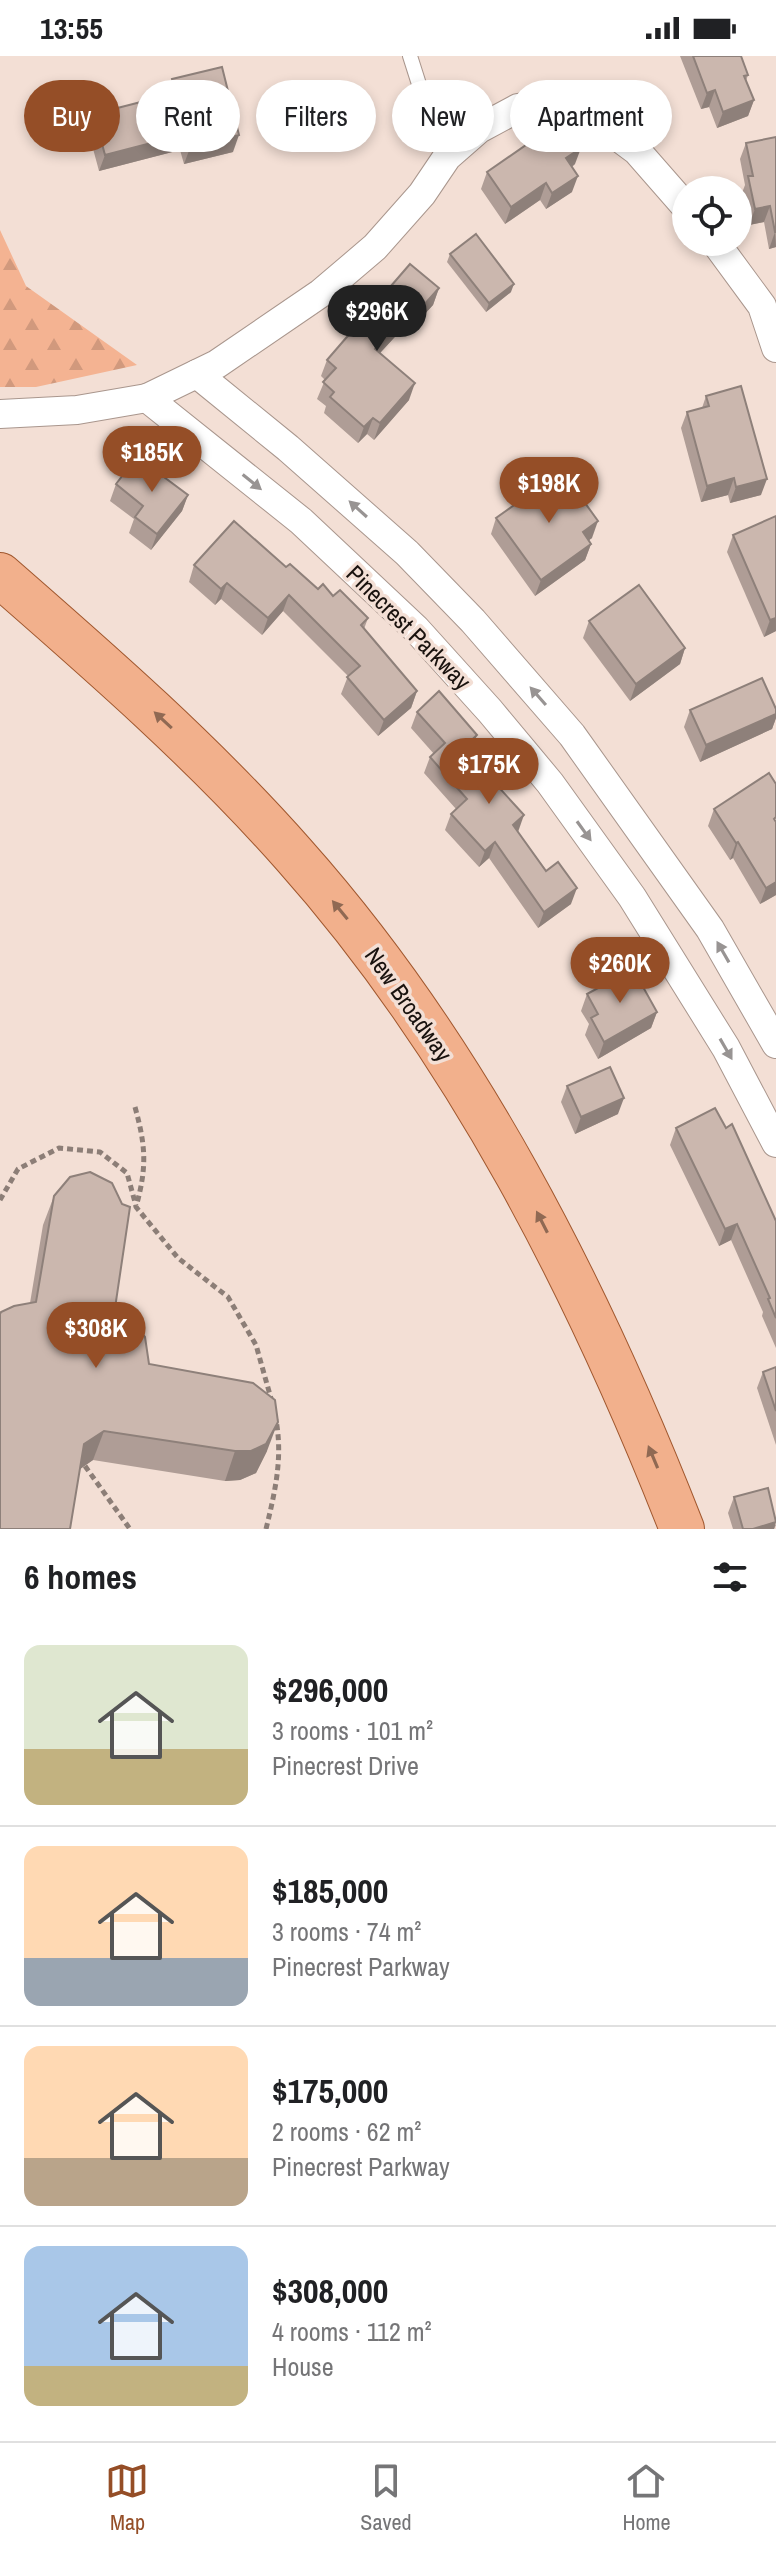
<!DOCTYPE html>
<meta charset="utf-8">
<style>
:root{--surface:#fff;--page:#f2f2f2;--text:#202124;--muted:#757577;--line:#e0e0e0;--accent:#954e27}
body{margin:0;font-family:"Archivo Narrow",sans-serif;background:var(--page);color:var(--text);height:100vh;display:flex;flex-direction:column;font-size:30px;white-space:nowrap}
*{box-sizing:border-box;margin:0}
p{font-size:26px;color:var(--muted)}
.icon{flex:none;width:44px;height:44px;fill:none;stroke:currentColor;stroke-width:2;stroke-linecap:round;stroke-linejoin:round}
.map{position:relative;height:1473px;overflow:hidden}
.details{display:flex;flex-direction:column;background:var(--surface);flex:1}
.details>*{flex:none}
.banner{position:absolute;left:24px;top:24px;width:728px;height:72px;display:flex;gap:16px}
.buttons{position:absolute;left:672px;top:120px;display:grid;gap:16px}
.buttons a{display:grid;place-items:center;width:80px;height:80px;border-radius:50%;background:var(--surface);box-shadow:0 4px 12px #0003;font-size:40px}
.price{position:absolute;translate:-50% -68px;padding:0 18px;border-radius:28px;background:var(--accent);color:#fff;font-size:26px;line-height:52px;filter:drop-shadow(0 2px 4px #0008)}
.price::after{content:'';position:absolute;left:50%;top:48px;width:24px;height:18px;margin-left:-12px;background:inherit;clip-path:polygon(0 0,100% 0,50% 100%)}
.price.active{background:#222;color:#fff}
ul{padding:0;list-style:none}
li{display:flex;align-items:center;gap:24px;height:200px;padding:0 24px}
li+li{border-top:2px solid var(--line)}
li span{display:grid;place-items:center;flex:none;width:224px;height:160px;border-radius:16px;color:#555}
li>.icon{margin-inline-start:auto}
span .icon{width:96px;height:96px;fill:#fffc;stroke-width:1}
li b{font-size:34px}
h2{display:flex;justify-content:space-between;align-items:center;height:96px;padding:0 24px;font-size:34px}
.chip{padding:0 28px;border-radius:36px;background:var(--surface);box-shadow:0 4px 12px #0003;font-size:28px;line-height:72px}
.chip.active{background:var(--accent);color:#fff}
.status{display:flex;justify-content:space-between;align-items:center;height:56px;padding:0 40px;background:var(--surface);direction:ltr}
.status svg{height:22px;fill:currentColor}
.menu{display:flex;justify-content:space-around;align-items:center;height:112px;border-top:2px solid var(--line);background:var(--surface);font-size:22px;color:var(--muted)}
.menu a{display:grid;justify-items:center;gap:4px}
.menu .active{color:var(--accent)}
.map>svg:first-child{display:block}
.forest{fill:url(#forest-firs)}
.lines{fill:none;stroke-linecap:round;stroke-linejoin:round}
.service-casing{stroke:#a9968d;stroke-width:16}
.minor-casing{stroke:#a9968d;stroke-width:30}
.primary-casing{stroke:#a0572e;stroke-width:46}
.path{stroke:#8c7e77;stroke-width:5;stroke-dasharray:6 4;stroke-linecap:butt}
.service{stroke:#fff;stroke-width:14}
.minor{stroke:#fff;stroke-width:28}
.primary{stroke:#f2b08c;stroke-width:44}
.wall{fill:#af9d96}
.shaded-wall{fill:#8e807a}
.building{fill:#cbb7ae;stroke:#8e807a;stroke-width:2}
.oneway{fill:#989493}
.oneway2{fill:#906953}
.labels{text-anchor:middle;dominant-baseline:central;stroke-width:7;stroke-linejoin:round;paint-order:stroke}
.street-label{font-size:24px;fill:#19120e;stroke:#f3dfd5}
</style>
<div class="status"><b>13:55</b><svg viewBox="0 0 49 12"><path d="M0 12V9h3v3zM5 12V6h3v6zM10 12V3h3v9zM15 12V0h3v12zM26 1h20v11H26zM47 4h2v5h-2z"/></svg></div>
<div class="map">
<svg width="776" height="1473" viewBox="0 0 776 1473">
<defs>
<pattern id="forest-firs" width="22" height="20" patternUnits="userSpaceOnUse" patternTransform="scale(2)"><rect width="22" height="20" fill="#f4b392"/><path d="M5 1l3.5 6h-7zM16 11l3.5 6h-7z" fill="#d1997d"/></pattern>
</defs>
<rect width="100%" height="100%" fill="#f3dfd5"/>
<polygon class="forest" points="0,174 26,230 137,309 36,331 0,331"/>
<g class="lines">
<g class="service-casing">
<polyline id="service" points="410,0 424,44 447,101"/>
</g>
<g class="minor-casing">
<g id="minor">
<polyline points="715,186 762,250 776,292"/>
<polyline points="197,318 288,392 407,497 473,565 572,679 710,873 776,988"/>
<polyline points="147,342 301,465 416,573 490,655 550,727 632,841 726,992 776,1087"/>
<polyline points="0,358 77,354 147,342 217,308 321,237 375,191 422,138 447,101 479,73 518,52 553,46 590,60 637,95 686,151"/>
</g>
</g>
<g class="primary-casing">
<path id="primary" d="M0,519C102,608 204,697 294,799C466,992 588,1233 682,1473"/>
</g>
<g class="path">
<path d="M135,1051C146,1091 147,1111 136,1151L178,1202L228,1241L256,1289L272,1346"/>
<polyline points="0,1144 18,1113 59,1092 100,1096 127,1117 136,1150"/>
<polyline points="85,1410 130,1473"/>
<path d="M266,1473C275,1436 283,1402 276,1364"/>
</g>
<use href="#service" class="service"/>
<use href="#minor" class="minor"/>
<use href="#primary" class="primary"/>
</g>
<g class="wall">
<polygon points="680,0 741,0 748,19 746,25 754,44 748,60 717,72 709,51 701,53"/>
<polygon points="172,23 233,96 184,108 180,94 99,115 88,74 94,58 166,40"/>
<polygon points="776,81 776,191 769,193 764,166 749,169 742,137 745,129 740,103 746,87"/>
<polygon points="575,108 572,111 572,136 546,153 540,144 505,168 481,133 487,116"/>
<polygon points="450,198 511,236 486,256 447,206"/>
<polygon points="439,232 433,249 409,275 404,271 380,297 409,344 374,384 367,378 358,387 324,357 326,350 317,343 325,324 321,320 327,304"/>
<polygon points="706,340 761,439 730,447 728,439 701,446 681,372 687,356 702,352"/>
<polygon points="116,428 188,439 182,455 151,494 129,477 134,463 110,445"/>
<polygon points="496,462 592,482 589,484 591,488 585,504 535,540 491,478"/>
<polygon points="733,479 776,575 764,581 727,496"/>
<polygon points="194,509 286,511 318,533 333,540 368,562 364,573 417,635 411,652 378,680 341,638 348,620 283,555 262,579 221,543 215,549 189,526"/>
<polygon points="589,565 685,592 680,608 630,645 583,582"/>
<polygon points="776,653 776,662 772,673 700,706 684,671 690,654"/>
<polygon points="417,656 471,695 468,698 518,776 571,848 538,872 489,802 479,811 445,774 451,758 456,753 424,717 430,701 434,698 411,672"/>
<polygon points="769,717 776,839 760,848 733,802 730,804 708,770 714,753"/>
<polygon points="587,938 657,956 651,972 598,1003 585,979 589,968 581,955"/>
<polygon points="567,1030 618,1058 575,1078 561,1046"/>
<polygon points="676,1072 776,1165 776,1292 762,1260 763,1256 731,1184 719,1190 670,1089"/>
<polygon points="54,1140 115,1252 149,1308 267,1395 256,1417 240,1424 225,1425 93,1404 80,1413 30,1247 43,1169"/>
<polygon points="776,1311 776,1389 757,1332 763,1316"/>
<polygon points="734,1441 776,1469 774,1473 733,1473 728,1457"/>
</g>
<g class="shaded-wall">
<polygon points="715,34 709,51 701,53 707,37"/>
<polygon points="754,44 748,60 717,72 723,56"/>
<polygon points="186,78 180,94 99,115 105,99"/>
<polygon points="239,79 233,96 184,108 190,92"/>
<polygon points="581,92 575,108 560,119 566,102"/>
<polygon points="578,120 572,136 546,153 552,137"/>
<polygon points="546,127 540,144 505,168 511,151"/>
<polygon points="770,150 764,166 749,169 755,153"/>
<polygon points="775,176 776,191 769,193"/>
<polygon points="514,228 511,236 486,256 489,247"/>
<polygon points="439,232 433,249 409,275 415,259"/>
<polygon points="410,255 404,271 369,309 375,293"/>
<polygon points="415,327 409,344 374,384 380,367"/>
<polygon points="373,362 367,378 358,387 364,371"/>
<polygon points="734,422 728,439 701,446 707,430"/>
<polygon points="767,423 761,439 730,447 736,431"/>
<polygon points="188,439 182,455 151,494 157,478"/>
<polygon points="598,465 592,482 577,493 583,476"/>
<polygon points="591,488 585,504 535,540 541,524"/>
<polygon points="227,527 221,543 215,549 221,533"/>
<polygon points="289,539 283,555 262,579 268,562"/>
<polygon points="776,562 776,575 764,581 770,564"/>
<polygon points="685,592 680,608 630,645 636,628"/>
<polygon points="417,635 411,652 378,680 384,664"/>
<polygon points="776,658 776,662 772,673 700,706 706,689"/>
<polygon points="477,679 471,695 457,708 463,692"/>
<polygon points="524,759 518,776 513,769"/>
<polygon points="495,786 489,802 479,811 485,795"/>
<polygon points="738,786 733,802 730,804 736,787"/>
<polygon points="776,826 776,839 760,848 766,832"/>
<polygon points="577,832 571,848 538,872 544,856"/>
<polygon points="657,956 651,972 598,1003 604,986"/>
<polygon points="624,1042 618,1058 575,1078 581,1061"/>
<polygon points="737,1168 731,1184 719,1190 725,1173"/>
<polygon points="278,1366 267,1395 256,1417 240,1424 225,1425 235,1395"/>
<polygon points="104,1375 93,1404 73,1418 84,1388"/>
<polygon points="776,1466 774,1473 753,1473"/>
</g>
<g class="building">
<polygon points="693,0 741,0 748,19 744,20 754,44 723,56 715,34 707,37"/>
<polygon points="222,11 239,79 190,92 186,78 105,99 94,58 176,37 172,23"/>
<polygon points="562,64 581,92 566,102 578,120 552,137 546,127 511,151 487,116"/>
<polygon points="776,81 776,176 775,176 770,150 755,153 748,120 753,120 746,87"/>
<polygon points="476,178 514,228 489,247 450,198"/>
<polygon points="410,208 439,232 415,259 410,255 375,293 415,327 380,367 373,362 364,371 330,341 334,336 323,326 336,312 327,304"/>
<polygon points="741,330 767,423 736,431 734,422 707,430 687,356 709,350 706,340"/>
<polygon points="137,401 188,439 157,478 135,461 143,450 116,428"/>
<polygon points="562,415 598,465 583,476 591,488 541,524 496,462"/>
<polygon points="776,460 776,562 770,564 733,479"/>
<polygon points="234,465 286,511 290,508 318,533 323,528 333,540 340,534 368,562 361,569 417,635 384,664 347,621 360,610 289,539 268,562 227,527 221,533 194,509"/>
<polygon points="639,529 685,592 636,628 589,565"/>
<polygon points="762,622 776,653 776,658 706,689 690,654"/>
<polygon points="439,635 477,679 463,692 524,759 513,769 546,815 558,806 577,832 544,856 495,786 485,795 451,758 467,743 430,701 445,687 417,656"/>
<polygon points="769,717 776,728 776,761 774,763 776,766 776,826 766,832 738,786 736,787 714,753"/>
<polygon points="633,913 657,956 604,986 591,962 598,958 587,938"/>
<polygon points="610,1011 624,1042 581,1061 567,1030"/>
<polygon points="715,1052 726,1072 732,1068 776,1165 776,1262 768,1243 770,1242 737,1168 725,1173 676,1072"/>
<polygon points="90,1116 112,1127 122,1148 130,1151 115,1252 129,1261 145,1281 149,1308 253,1327 275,1344 278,1366 266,1388 251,1395 235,1395 104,1375 84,1388 70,1473 0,1473 0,1258 1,1256 14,1250 36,1246 54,1140 70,1121"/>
<polygon points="776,1311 776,1355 763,1316"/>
<polygon points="768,1432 776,1466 753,1473 743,1473 734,1441"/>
</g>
<defs><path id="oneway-solid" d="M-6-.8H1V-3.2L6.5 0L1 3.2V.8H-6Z" transform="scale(2)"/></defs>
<g class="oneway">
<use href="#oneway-solid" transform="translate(252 426) rotate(39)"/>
<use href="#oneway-solid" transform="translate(358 453) rotate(-138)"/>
<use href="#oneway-solid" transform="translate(538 640) rotate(-131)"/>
<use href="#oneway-solid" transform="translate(584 775) rotate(54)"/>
<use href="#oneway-solid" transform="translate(723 896) rotate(-120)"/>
<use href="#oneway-solid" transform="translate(726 993) rotate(60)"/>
</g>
<g class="oneway2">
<use href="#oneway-solid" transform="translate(163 664) rotate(-137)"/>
<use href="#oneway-solid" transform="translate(340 854) rotate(-129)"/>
<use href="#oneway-solid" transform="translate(542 1166) rotate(-117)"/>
<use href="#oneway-solid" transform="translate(653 1401) rotate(-113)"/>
</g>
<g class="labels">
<g class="street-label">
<text transform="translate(409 571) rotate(45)">Pinecrest Parkway</text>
<text transform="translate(409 948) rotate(55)">New Broadway</text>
</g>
</g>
</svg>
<div class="buttons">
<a><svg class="icon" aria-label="locate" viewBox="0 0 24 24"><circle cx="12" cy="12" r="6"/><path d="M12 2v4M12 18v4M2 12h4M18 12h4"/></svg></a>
</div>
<b class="price active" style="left:377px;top:297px">$296K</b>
<b class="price" style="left:152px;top:438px">$185K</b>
<b class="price" style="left:549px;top:469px">$198K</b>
<b class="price" style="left:489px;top:750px">$175K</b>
<b class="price" style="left:620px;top:949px">$260K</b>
<b class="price" style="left:96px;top:1314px">$308K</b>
<div class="banner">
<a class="chip active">Buy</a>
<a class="chip">Rent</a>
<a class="chip">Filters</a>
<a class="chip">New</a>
<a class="chip">Apartment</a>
</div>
</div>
<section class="details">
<h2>6 homes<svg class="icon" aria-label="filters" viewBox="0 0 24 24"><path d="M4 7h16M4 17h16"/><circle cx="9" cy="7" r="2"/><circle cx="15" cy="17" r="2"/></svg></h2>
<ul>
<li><span style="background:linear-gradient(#dfe7d0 65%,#c2b280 0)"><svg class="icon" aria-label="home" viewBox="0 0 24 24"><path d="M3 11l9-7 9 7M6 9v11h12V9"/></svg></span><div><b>$296,000</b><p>3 rooms · 101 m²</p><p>Pinecrest Drive</p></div></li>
<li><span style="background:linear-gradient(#ffd9b3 70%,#9aa5b1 0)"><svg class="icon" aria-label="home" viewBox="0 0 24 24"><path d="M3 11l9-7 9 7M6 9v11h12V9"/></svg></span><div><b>$185,000</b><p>3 rooms · 74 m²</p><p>Pinecrest Parkway</p></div></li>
<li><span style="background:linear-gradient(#ffd9b3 70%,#b9a48a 0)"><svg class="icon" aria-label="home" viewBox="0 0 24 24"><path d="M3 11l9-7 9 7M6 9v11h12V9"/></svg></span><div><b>$175,000</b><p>2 rooms · 62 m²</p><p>Pinecrest Parkway</p></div></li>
<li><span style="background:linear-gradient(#a9c7e8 75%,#c2b280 0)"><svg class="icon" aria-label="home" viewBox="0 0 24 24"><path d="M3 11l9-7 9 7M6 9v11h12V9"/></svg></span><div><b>$308,000</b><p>4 rooms · 112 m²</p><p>House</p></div></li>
</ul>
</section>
<nav class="menu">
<a class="active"><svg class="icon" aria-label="map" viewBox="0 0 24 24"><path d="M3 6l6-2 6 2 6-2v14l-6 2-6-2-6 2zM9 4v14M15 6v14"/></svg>Map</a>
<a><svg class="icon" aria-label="saved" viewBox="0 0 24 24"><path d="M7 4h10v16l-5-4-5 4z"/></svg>Saved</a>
<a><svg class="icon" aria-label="home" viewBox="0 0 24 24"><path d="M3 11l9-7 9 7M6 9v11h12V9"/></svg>Home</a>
</nav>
